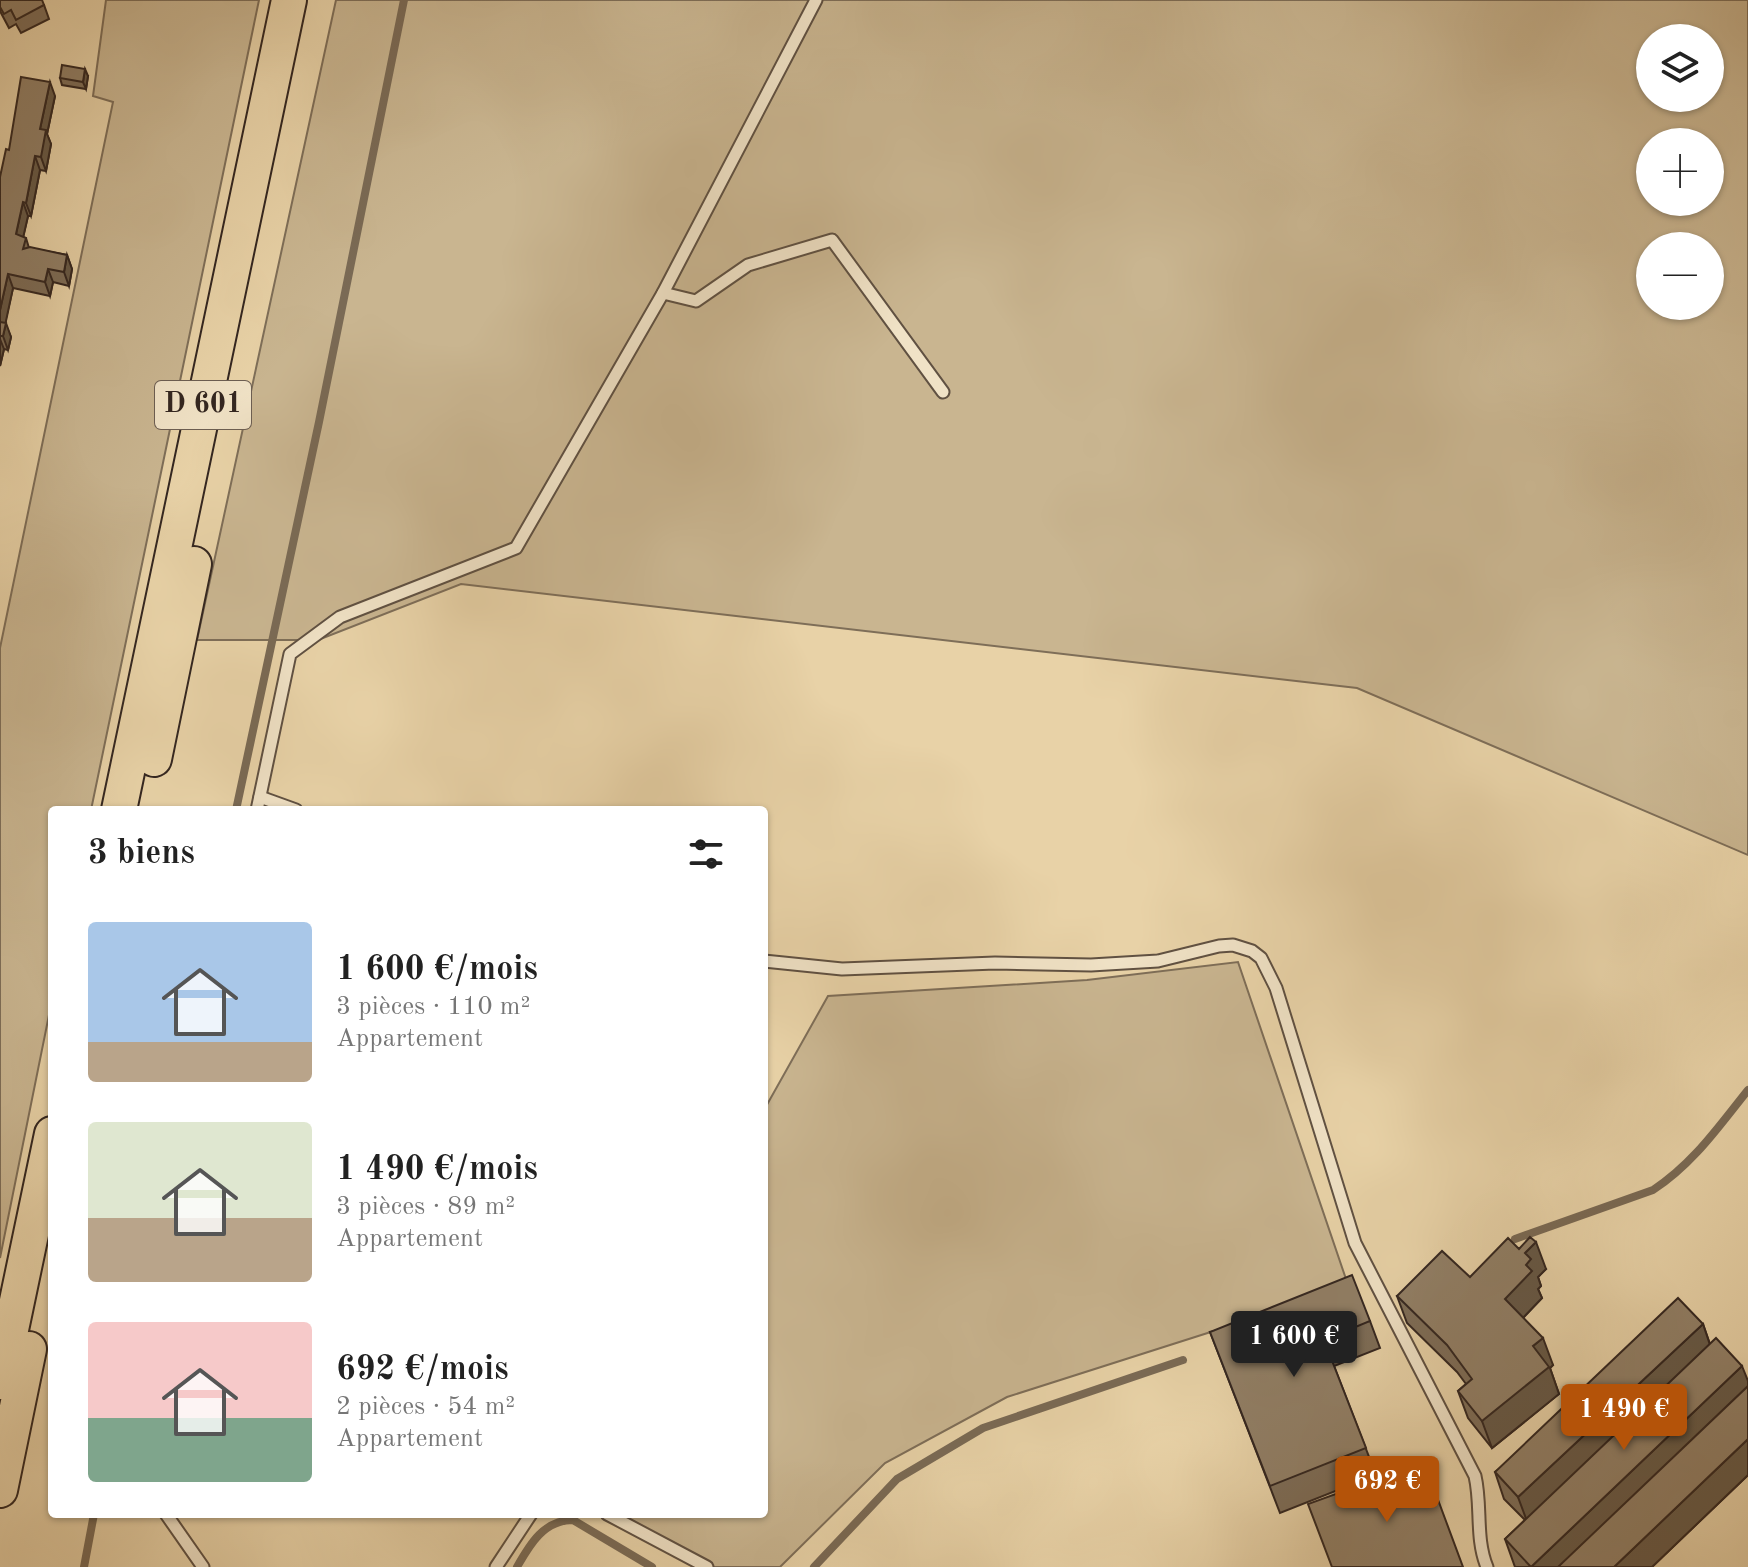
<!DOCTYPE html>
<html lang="fr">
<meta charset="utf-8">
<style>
:root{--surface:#fff;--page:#f6f6f6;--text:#222;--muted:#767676;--accent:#b45309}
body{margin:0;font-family:"Old Standard TT",serif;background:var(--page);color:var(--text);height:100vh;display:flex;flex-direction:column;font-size:30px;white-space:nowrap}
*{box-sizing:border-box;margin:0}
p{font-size:26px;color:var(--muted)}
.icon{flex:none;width:44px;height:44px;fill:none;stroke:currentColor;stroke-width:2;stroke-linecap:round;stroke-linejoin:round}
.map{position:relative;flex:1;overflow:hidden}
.sheet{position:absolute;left:48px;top:806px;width:720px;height:712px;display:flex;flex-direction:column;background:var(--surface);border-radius:8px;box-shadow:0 2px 6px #0004}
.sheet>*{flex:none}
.buttons{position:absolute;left:1636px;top:24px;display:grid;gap:16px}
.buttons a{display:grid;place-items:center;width:88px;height:88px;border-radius:50%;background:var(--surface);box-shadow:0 2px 6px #0004;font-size:40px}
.price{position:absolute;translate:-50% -68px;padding:0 18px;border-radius:8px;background:var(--accent);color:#fff;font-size:26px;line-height:52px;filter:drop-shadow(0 2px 4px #0008)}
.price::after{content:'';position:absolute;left:50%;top:48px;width:24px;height:18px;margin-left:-12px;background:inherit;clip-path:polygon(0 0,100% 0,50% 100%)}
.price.on{background:#222;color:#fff}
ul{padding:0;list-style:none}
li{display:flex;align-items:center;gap:24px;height:200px;padding:0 40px}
li span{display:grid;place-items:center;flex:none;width:224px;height:160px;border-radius:8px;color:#555}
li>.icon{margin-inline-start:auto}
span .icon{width:96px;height:96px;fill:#fffc;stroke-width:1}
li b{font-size:34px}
h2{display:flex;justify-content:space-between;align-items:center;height:96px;padding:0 40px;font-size:34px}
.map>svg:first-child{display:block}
.green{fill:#c9b590;stroke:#7e6e58;stroke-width:2;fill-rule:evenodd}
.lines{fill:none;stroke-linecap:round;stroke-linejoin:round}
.stream{stroke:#7a6a55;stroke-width:8}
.service-casing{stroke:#605142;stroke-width:15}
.primary-casing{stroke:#332620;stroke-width:38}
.service{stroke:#f0e2c6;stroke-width:11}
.primary{stroke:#e8d2a7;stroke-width:34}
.wall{fill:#7d6d58;stroke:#332620;stroke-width:2}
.shaded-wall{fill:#665947;stroke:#332620;stroke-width:2}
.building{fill:#917f66;stroke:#332620;stroke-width:2}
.labels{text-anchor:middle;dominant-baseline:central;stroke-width:7;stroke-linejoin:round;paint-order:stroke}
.shield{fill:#f0e2c6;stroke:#6c5e52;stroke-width:2}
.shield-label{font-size:28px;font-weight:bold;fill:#332620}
</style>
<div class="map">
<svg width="1748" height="1567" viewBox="0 0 1748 1567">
<rect width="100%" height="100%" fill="#e8d2a7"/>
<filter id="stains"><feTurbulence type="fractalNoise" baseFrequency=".0025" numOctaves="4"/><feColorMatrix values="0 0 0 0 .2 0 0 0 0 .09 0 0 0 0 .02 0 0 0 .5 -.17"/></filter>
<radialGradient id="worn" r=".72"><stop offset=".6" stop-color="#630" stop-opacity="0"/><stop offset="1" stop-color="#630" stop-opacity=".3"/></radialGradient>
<g class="green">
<polygon points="106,0 259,0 91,810 52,810 52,1000 0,1258 0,648 113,102 93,96"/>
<path d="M336,0H1748V855L1357,688L461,584L318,640H197ZM1650,38H1710V98H1650ZM1650,142H1710V202H1650ZM1650,246H1710V306H1650Z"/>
<polygon points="1238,962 1347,1282 1217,1330 1007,1397 885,1463 780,1567 706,1567 614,1514 764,1514 764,1110 828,996 1087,980"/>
</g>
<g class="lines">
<g class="stream">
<polyline points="236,810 319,422 404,0"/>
<path d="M1515,1239L1653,1190C1693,1164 1719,1126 1748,1090"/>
<polyline points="84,1567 94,1514"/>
<path d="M517,1567C530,1544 544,1520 573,1520L652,1567"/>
<polyline points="814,1567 897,1479 983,1428 1183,1360"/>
</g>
<g class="service-casing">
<g id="service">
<polyline points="663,293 696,301 748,265 832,240 943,392"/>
<polyline points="260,797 296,810"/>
<polyline points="257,810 290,654 340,617 516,548 663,293 816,0"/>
<path d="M764,961L842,969L995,963L1091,965L1158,961L1219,946L1233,945L1252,951L1261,958L1276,988L1355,1243L1475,1476C1482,1506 1475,1538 1487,1567"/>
<polyline points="166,1514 203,1567"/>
<polyline points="607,1514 707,1567"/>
<polyline points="496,1567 531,1514"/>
</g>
</g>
<g class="primary-casing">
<g id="primary">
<polyline points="154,759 194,564"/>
<polyline points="119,810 289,0"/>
<polyline points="0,1382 52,1134"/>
<polyline points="0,1490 29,1349"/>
</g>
</g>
<use href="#service" class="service"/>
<use href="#primary" class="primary"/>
</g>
<g class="wall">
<polygon points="0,0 44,5 49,19 21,33 16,24 9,28 0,11"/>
<polygon points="88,76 86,89 62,85 60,78"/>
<polygon points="55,96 47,134 51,144 46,171 40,170 31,216 28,216 23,237 26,238 29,248 67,255 72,269 69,286 53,282 50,296 13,288 5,323 11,337 8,350 4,349 0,366 0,177 9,150"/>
<polygon points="1519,1249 1546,1269 1538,1277 1541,1286 1538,1289 1542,1298 1523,1318 1553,1365 1550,1368 1559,1394 1492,1448 1468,1418 1458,1391 1466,1384 1457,1372 1407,1323 1397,1296 1470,1277"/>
<polygon points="1370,1321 1380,1348 1334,1366 1376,1475 1280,1513 1210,1332"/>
<polygon points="1703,1324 1710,1344 1748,1475 1652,1567 1515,1567 1505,1539 1525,1520 1504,1499 1495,1472"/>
</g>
<g class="shaded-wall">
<polygon points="85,69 88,76 86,89 83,82"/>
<polygon points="50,82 55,96 47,134 51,144 46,171 41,157 40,129"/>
<polygon points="35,156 40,170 31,216 26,203"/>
<polygon points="23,202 28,216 21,247 16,234"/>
<polygon points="67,255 72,269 69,286 64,272"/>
<polygon points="48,269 53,282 50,296 45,282"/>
<polygon points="8,274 13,288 3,335 0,328 0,310"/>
<polygon points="6,323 11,337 8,350 3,336"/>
<polygon points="0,339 4,349 0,366"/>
<polygon points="1536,1242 1546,1269 1538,1277 1541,1286 1538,1289 1542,1298 1515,1326 1505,1299 1526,1265 1525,1253"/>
<polygon points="1703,1324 1712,1351 1528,1524 1518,1497"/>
<polygon points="1543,1338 1553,1365 1550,1368 1559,1394 1492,1448 1482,1421 1533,1346"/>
<polygon points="1742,1366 1748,1381 1748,1397 1569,1567 1531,1567"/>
<polygon points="1748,1439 1748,1475 1652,1567 1614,1567"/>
</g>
<g class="building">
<polygon points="0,0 42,0 44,5 16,20 11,10 4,14 0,7"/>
<polygon points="62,65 85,69 83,82 60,78"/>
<polygon points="21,77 50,82 40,129 46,130 41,157 35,156 26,203 23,202 16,234 26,238 23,249 30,247 67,255 64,272 48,269 45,282 8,274 0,310 0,177 6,149 9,150"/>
<polygon points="0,322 6,323 3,336 0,336"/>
<polygon points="1530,1237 1536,1242 1525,1253 1531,1259 1526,1265 1532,1271 1505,1299 1543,1338 1533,1346 1549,1367 1482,1421 1458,1391 1472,1379 1447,1345 1397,1296 1442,1251 1470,1277 1508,1238 1519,1249"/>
<polygon points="1352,1275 1370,1321 1324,1340 1366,1448 1270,1486 1210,1332"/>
<polygon points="1678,1298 1703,1324 1518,1497 1495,1472"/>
<polygon points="1716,1338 1742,1366 1531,1567 1505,1539"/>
<polygon points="1748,1386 1748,1439 1614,1567 1558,1567"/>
<polygon points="1424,1462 1463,1567 1332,1567 1308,1504"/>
</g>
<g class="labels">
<rect class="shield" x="155" y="381" width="96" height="48" rx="6"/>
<g class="shield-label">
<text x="203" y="405">D 601</text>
</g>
</g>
<rect width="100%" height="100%" filter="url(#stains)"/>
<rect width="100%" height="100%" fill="url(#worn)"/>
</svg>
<div class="buttons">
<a><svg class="icon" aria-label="layers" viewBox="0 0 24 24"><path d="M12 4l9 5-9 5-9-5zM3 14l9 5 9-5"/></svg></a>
<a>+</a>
<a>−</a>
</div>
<b class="price on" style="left:1294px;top:1379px">1 600 €</b>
<b class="price" style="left:1624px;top:1452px">1 490 €</b>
<b class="price" style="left:1387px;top:1524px">692 €</b>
<section class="sheet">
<h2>3 biens<svg class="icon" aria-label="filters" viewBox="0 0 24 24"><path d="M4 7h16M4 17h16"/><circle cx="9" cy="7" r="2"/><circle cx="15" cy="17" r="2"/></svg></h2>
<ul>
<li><span style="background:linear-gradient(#a9c7e8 75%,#b9a48a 0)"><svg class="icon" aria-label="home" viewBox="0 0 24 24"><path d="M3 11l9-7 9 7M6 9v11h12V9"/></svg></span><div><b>1 600 €/mois</b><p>3 pièces · 110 m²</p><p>Appartement</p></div></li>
<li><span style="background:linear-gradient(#dfe7d0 60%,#b9a48a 0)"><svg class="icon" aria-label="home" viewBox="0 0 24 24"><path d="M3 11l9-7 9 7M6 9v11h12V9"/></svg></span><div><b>1 490 €/mois</b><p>3 pièces · 89 m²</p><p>Appartement</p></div></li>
<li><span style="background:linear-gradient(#f6c9c9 60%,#7fa58c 0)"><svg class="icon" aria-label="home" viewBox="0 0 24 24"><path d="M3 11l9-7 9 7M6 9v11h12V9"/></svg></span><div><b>692 €/mois</b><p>2 pièces · 54 m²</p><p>Appartement</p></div></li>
</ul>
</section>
</div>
